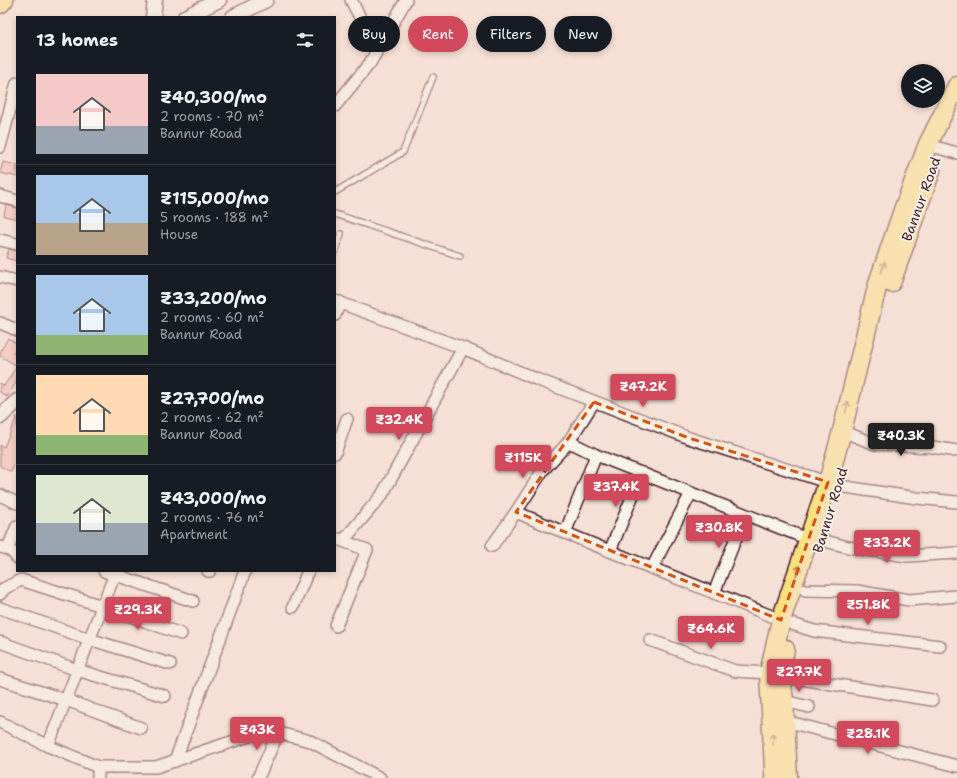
<!DOCTYPE html>
<meta charset="utf-8">
<style>
:root{--surface:#171b24;--page:#242831;--text:#f1f3f6;--muted:#9ea1a6;--line:#363941;--accent:#d1495b}
body{margin:0;font-family:"Shantell Sans",sans-serif;background:var(--page);color:var(--text);height:100vh;display:flex;flex-direction:column;font-size:15px;white-space:nowrap}
*{box-sizing:border-box;margin:0}
p{font-size:13px;color:var(--muted)}
.icon{flex:none;width:22px;height:22px;fill:none;stroke:currentColor;stroke-width:2;stroke-linecap:round;stroke-linejoin:round}
.map{position:relative;flex:1;overflow:hidden}
.side{position:absolute;left:16px;top:16px;width:320px;height:556px;display:flex;flex-direction:column;background:var(--surface);border-radius:0px;box-shadow:0 2px 6px #0003}
.side>*{flex:none}
.banner{position:absolute;left:348px;top:16px;width:380px;height:36px;display:flex;gap:8px}
.tools{position:absolute;left:901px;top:64px;display:grid;gap:8px}
.tools a{display:grid;place-items:center;width:44px;height:44px;border-radius:50%;background:var(--surface);box-shadow:0 2px 6px #0003;font-size:20px}
.price{position:absolute;translate:-50% -34px;padding:0 9px;border-radius:4px;background:var(--accent);color:#fff;font-size:13px;line-height:26px;filter:drop-shadow(0 1px 2px #0008)}
.price::after{content:'';position:absolute;left:50%;top:24px;width:12px;height:9px;margin-left:-6px;background:inherit;clip-path:polygon(0 0,100% 0,50% 100%)}
.price.active{background:#222;color:#fff}
ul{padding:0;list-style:none}
li{display:flex;align-items:center;gap:12px;height:100px;padding:0 20px}
li+li{border-top:1px solid var(--line)}
li span{display:grid;place-items:center;flex:none;width:112px;height:80px;border-radius:0px;color:#555}
li>.icon{margin-inline-start:auto}
span .icon{width:48px;height:48px;fill:#fffc;stroke-width:1}
li b{font-size:17px}
h2{display:flex;justify-content:space-between;align-items:center;height:48px;padding:0 20px;font-size:17px}
.tag{padding:0 14px;border-radius:18px;background:var(--surface);box-shadow:0 2px 6px #0003;font-size:14px;line-height:36px}
.tag.active{background:var(--accent);color:#fff}
.map>svg:first-child{display:block}
.building{fill:#efb4ab;stroke:#4a1f2b}
.lines{fill:none;stroke-linecap:round;stroke-linejoin:round}
.service-casing{stroke:#4a1f2b;stroke-width:8}
.minor-casing{stroke:#4a1f2b;stroke-width:14}
.tertiary-casing{stroke:#4a1f2b;stroke-width:17}
.primary-casing{stroke:#4a1f2b;stroke-width:21}
.service{stroke:#f7f3e8;stroke-width:5.5}
.minor{stroke:#f7f3e8;stroke-width:11}
.tertiary{stroke:#f7f3e8;stroke-width:14}
.primary{stroke:#fbe080;stroke-width:18}
.oneway{stroke:#a28056}
.marked{fill:none;stroke:#d8530f;stroke-width:3;stroke-dasharray:8 5;stroke-linejoin:round}
.labels{text-anchor:middle;dominant-baseline:central;stroke-width:3.5;stroke-linejoin:round;paint-order:stroke}
.street-label{font-size:14px;fill:#4a1f2b;stroke:#f7f3e8}
</style>
<div class="map">
<svg width="957" height="778" viewBox="0 0 957 778">
<rect width="100%" height="100%" fill="#f5e0d6"/>
<filter id="ink" filterUnits="userSpaceOnUse"><feTurbulence type="fractalNoise" baseFrequency=".025" numOctaves="2"/><feDisplacementMap in="SourceGraphic" scale="8" xChannelSelector="R" yChannelSelector="G"/><feConvolveMatrix kernelMatrix="1 2 1 2 8 2 1 2 1" color-interpolation-filters="sRGB"/></filter>
<g filter="url(#ink)">
<g class="building">
<polygon points="3,162 17,165 17,177 0,173"/>
<polygon points="6,205 17,208 17,219 4,216"/>
<polygon points="9,249 17,251 17,261 6,258"/>
<polygon points="8,338 17,344 17,345 13,353 17,355 17,381 7,397 0,392 0,383 4,386 17,366 0,356 0,352"/>
<polygon points="17,416 17,459 11,472 0,466 0,445 4,447"/>
</g>
<g class="lines">
<g class="service-casing">
<g id="service">
<polyline points="335,192 403,152 433,77"/>
<polyline points="335,214 460,256"/>
<polyline points="335,251 341,234"/>
</g>
</g>
<g class="minor-casing">
<g id="minor">
<polyline points="351,0 377,50"/>
<polyline points="335,106 370,63 406,0"/>
<polyline points="928,144 939,148 957,153"/>
<polyline points="0,147 17,83"/>
<polyline points="0,196 17,201"/>
<polyline points="0,240 17,244"/>
<polyline points="0,277 17,281"/>
<polyline points="335,301 463,348 536,379 689,438 839,486 917,498 957,502"/>
<polyline points="335,315 340,302"/>
<polyline points="0,323 17,330"/>
<polyline points="852,435 875,444 932,447 957,451"/>
<polyline points="567,444 594,402"/>
<polyline points="335,453 347,419"/>
<polyline points="0,495 17,503"/>
<path d="M516,512C604,550 693,584 781,620"/>
<polyline points="565,533 596,455"/>
<polyline points="335,538 367,550 336,626"/>
<polyline points="821,540 848,547 907,556 957,553"/>
<polyline points="343,541 382,495 463,348"/>
<polyline points="492,546 516,512 543,470 567,444 574,444 596,455 691,493 808,539"/>
<path d="M0,547C8,548 13,551 17,558"/>
<polyline points="8,548 17,526"/>
<polyline points="610,551 642,473"/>
<polyline points="652,568 691,493"/>
<polyline points="104,571 193,601"/>
<polyline points="208,571 210,571"/>
<polyline points="805,590 857,591 909,600 957,596"/>
<polyline points="714,593 745,515"/>
<polyline points="0,594 5,588 21,580 102,606 181,634"/>
<polyline points="293,607 308,571"/>
<polyline points="0,608 89,639 170,664"/>
<polyline points="792,624 814,631 940,646"/>
<polyline points="650,640 735,671 769,673"/>
<polyline points="0,642 77,670 165,696"/>
<polyline points="782,676 932,700"/>
<polyline points="0,679 66,700 141,728"/>
<polyline points="784,701 809,707"/>
<polyline points="785,721 957,766"/>
<polyline points="0,722 48,746 98,767 156,767 267,730 310,741 380,778"/>
<polyline points="48,746 116,571"/>
<polyline points="175,761 245,571"/>
<polyline points="98,778 98,767"/>
<polyline points="258,778 278,733"/>
</g>
</g>
<g class="tertiary-casing">
<g id="tertiary">
<polyline points="153,17 155,0"/>
<polyline points="185,17 219,0"/>
<polyline points="233,17 266,0"/>
<polyline points="0,417 17,401"/>
</g>
</g>
<g class="primary-casing">
<g id="primary">
<polyline points="0,4 4,0"/>
<polyline points="891,283 931,171"/>
<polyline points="785,649 782,663 782,684 784,701 788,778"/>
<polyline points="774,778 774,770 769,673 781,620 828,482 842,431 878,283 902,213 928,144 957,86"/>
</g>
</g>
<use href="#service" class="service"/>
<use href="#minor" class="minor"/>
<use href="#tertiary" class="tertiary"/>
<use href="#primary" class="primary"/>
</g>
<defs><path id="oneway-shaft" d="M-6 0H5M1.5-3L5.5 0L1.5 3" fill="none" stroke-width="1.6" stroke-linecap="round" stroke-linejoin="round"/></defs>
<g class="oneway">
<use href="#oneway-shaft" transform="translate(883 267) rotate(-71)"/>
<use href="#oneway-shaft" transform="translate(847 407) rotate(-76)"/>
<use href="#oneway-shaft" transform="translate(798 571) rotate(-72)"/>
<use href="#oneway-shaft" transform="translate(773 739) rotate(-93)"/>
</g>
</g>
<path d="M0 0H957V778H0ZM594,402L689,438L828,482L781,620L516,512Z" fill="#f5e0d6" fill-opacity=".55" fill-rule="evenodd"/>
<path class="marked" d="M594,402L689,438L828,482L781,620L516,512Z"/>
<g class="labels">
<g class="street-label">
<text transform="translate(921 199) rotate(-70)">Bannur Road</text>
<text transform="translate(830 510) rotate(-73)">Bannur Road</text>
</g>
</g>
</svg>
<div class="tools">
<a><svg class="icon" aria-label="layers" viewBox="0 0 24 24"><path d="M12 4l9 5-9 5-9-5zM3 14l9 5 9-5"/></svg></a>
</div>
<b class="price" style="left:643px;top:408px">₹47.2K</b>
<b class="price" style="left:399px;top:441px">₹32.4K</b>
<b class="price active" style="left:901px;top:457px">₹40.3K</b>
<b class="price" style="left:523px;top:479px">₹115K</b>
<b class="price" style="left:616px;top:508px">₹37.4K</b>
<b class="price" style="left:719px;top:549px">₹30.8K</b>
<b class="price" style="left:887px;top:564px">₹33.2K</b>
<b class="price" style="left:868px;top:626px">₹51.8K</b>
<b class="price" style="left:138px;top:631px">₹29.3K</b>
<b class="price" style="left:711px;top:650px">₹64.6K</b>
<b class="price" style="left:799px;top:693px">₹27.7K</b>
<b class="price" style="left:257px;top:751px">₹43K</b>
<b class="price" style="left:868px;top:755px">₹28.1K</b>
<div class="banner">
<a class="tag">Buy</a>
<a class="tag active">Rent</a>
<a class="tag">Filters</a>
<a class="tag">New</a>
</div>
<section class="side">
<h2>13 homes<svg class="icon" aria-label="filters" viewBox="0 0 24 24"><path d="M4 7h16M4 17h16"/><circle cx="9" cy="7" r="2"/><circle cx="15" cy="17" r="2"/></svg></h2>
<ul>
<li><span style="background:linear-gradient(#f6c9c9 65%,#9aa5b1 0)"><svg class="icon" aria-label="home" viewBox="0 0 24 24"><path d="M3 11l9-7 9 7M6 9v11h12V9"/></svg></span><div><b>₹40,300/mo</b><p>2 rooms · 70 m²</p><p>Bannur Road</p></div></li>
<li><span style="background:linear-gradient(#a9c7e8 60%,#b9a48a 0)"><svg class="icon" aria-label="home" viewBox="0 0 24 24"><path d="M3 11l9-7 9 7M6 9v11h12V9"/></svg></span><div><b>₹115,000/mo</b><p>5 rooms · 188 m²</p><p>House</p></div></li>
<li><span style="background:linear-gradient(#a9c7e8 75%,#8fb573 0)"><svg class="icon" aria-label="home" viewBox="0 0 24 24"><path d="M3 11l9-7 9 7M6 9v11h12V9"/></svg></span><div><b>₹33,200/mo</b><p>2 rooms · 60 m²</p><p>Bannur Road</p></div></li>
<li><span style="background:linear-gradient(#ffd9b3 75%,#8fb573 0)"><svg class="icon" aria-label="home" viewBox="0 0 24 24"><path d="M3 11l9-7 9 7M6 9v11h12V9"/></svg></span><div><b>₹27,700/mo</b><p>2 rooms · 62 m²</p><p>Bannur Road</p></div></li>
<li><span style="background:linear-gradient(#dfe7d0 60%,#9aa5b1 0)"><svg class="icon" aria-label="home" viewBox="0 0 24 24"><path d="M3 11l9-7 9 7M6 9v11h12V9"/></svg></span><div><b>₹43,000/mo</b><p>2 rooms · 76 m²</p><p>Apartment</p></div></li>
</ul>
</section>
</div>
